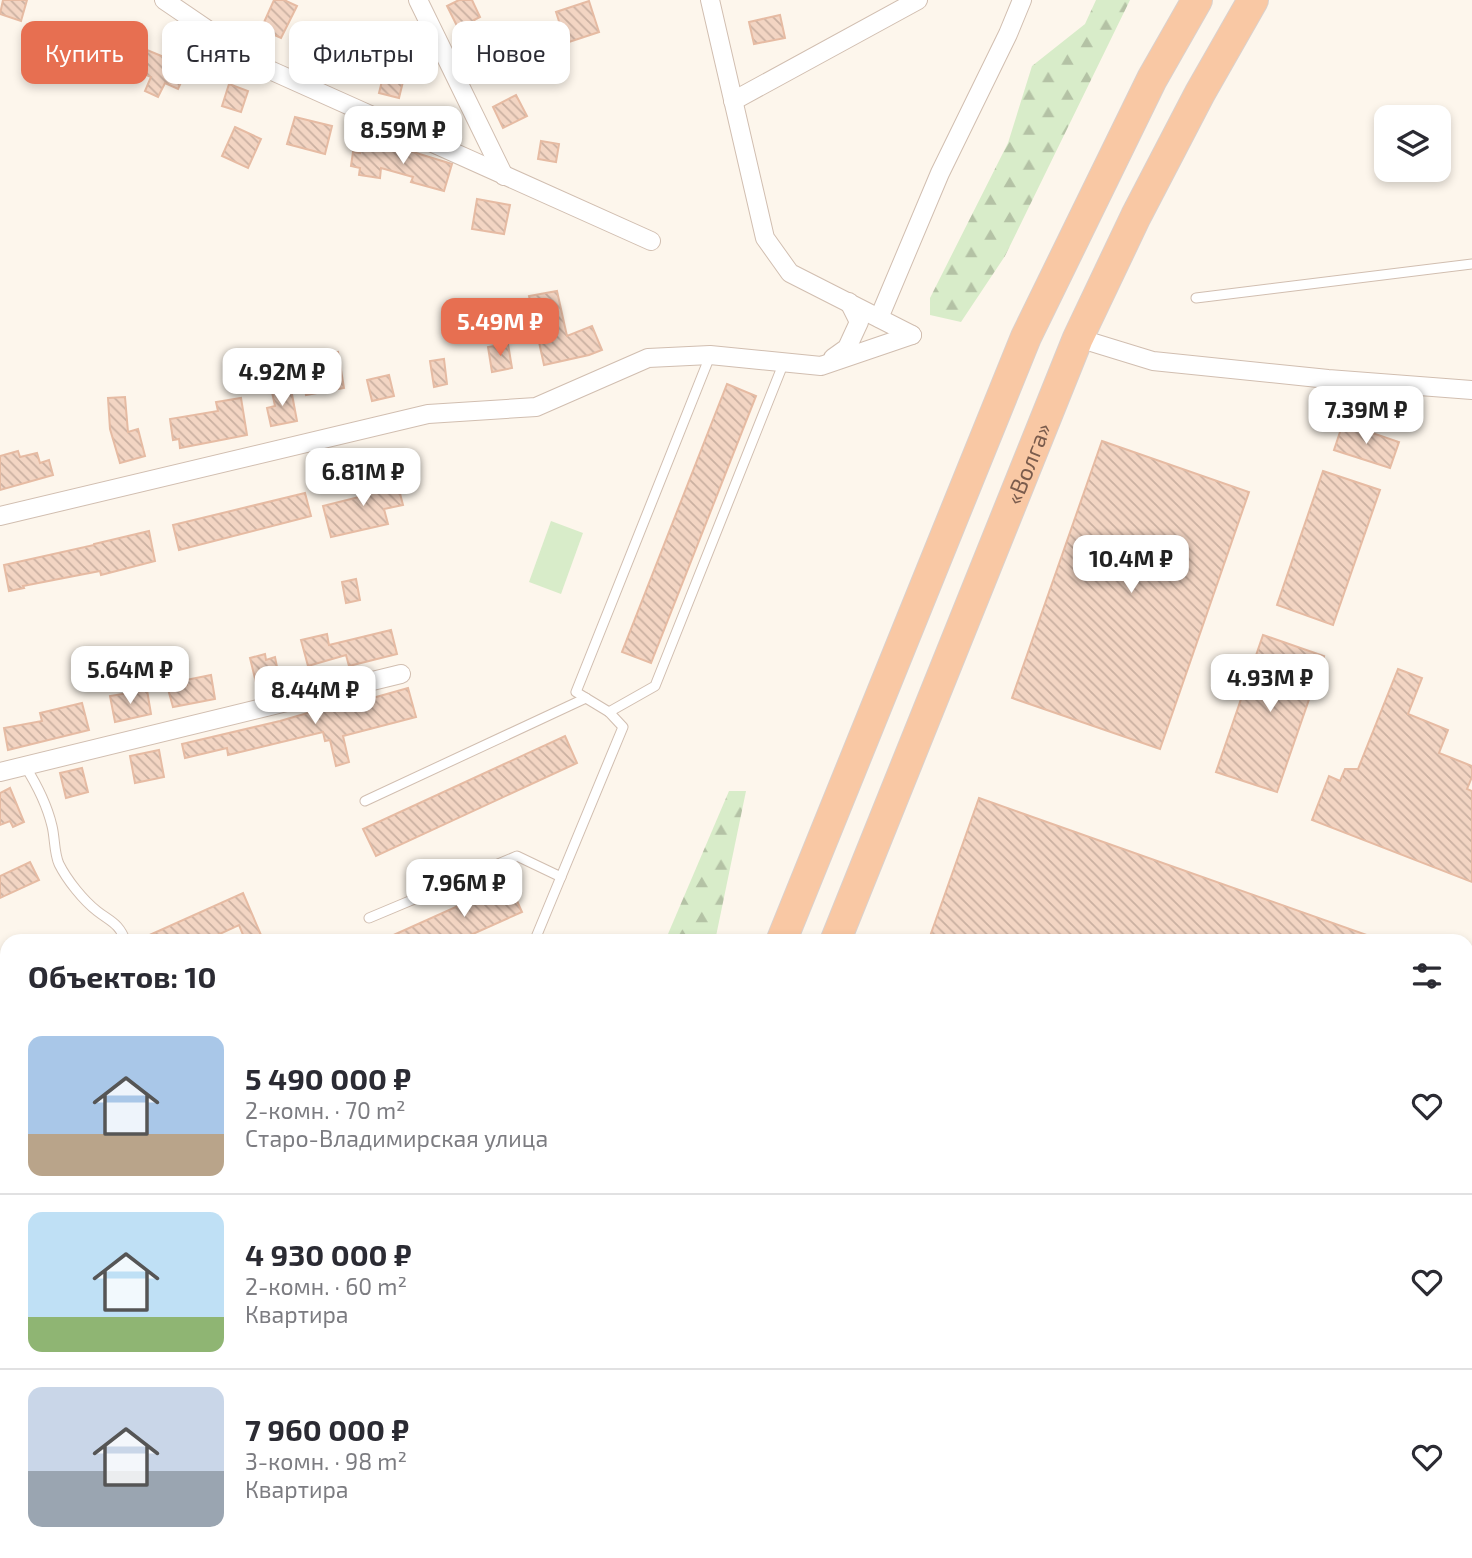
<!DOCTYPE html>
<html lang="ru">
<meta charset="utf-8">
<style>
:root{--surface:#fff;--page:#f7f7f7;--text:#2b2b33;--muted:#7c7c81;--line:#e1e1e2;--accent:#e76f51}
body{margin:0;font-family:"Exo 2",sans-serif;background:var(--page);color:var(--text);height:100vh;display:flex;flex-direction:column;font-size:26px;white-space:nowrap}
*{box-sizing:border-box;margin:0}
p{font-size:23px;color:var(--muted)}
.icon{flex:none;width:38px;height:38px;fill:none;stroke:currentColor;stroke-width:2;stroke-linecap:round;stroke-linejoin:round}
.map{position:relative;flex:1;overflow:hidden}
.sheet{position:absolute;left:0px;top:934px;width:1474px;height:625px;display:flex;flex-direction:column;background:var(--surface);border-radius:21px 21px 0 0;box-shadow:0 4px 10px #0003}
.sheet>*{flex:none}
.guide{position:absolute;left:21px;top:21px;width:700px;height:63px;display:flex;gap:14px}
.fabs{position:absolute;left:1374px;top:105px;display:grid;gap:14px}
.fabs a{display:grid;place-items:center;width:77px;height:77px;border-radius:14px;background:var(--surface);box-shadow:0 4px 10px #0003;font-size:35px}
.price{position:absolute;translate:-50% -60px;padding:0 16px;border-radius:14px;background:#fff;color:#222;font-size:23px;line-height:46px;filter:drop-shadow(0 2px 4px #0008)}
.price::after{content:'';position:absolute;left:50%;top:42px;width:21px;height:16px;margin-left:-10px;background:inherit;clip-path:polygon(0 0,100% 0,50% 100%)}
.price.on{background:var(--accent);color:#fff}
ul{padding:0;list-style:none}
li{display:flex;align-items:center;gap:21px;height:175px;padding:0 28px}
li+li{border-top:2px solid var(--line)}
li span{display:grid;place-items:center;flex:none;width:196px;height:140px;border-radius:14px;color:#555}
li>.icon{margin-inline-start:auto}
span .icon{width:84px;height:84px;fill:#fffc;stroke-width:1}
li b{font-size:30px}
h2{display:flex;justify-content:space-between;align-items:center;height:84px;padding:0 28px;font-size:30px}
.pill{padding:0 24px;border-radius:14px;background:var(--surface);box-shadow:0 4px 10px #0003;font-size:24px;line-height:63px}
.pill.on{background:var(--accent);color:#fff}
.map>svg:first-child{display:block}
.forest{fill:url(#forest-firs)}
.green{fill:#d8ecc9}
.building{fill:url(#building-back-hatch);stroke:#e6bba3;stroke-width:2}
.lines{fill:none;stroke-linecap:round;stroke-linejoin:round}
.service-casing{stroke:#d1beb0;stroke-width:11}
.minor-casing{stroke:#d1beb0;stroke-width:20}
.tertiary-casing{stroke:#d1beb0;stroke-width:25}
.trunk-casing{stroke:#dad1cd;stroke-width:32}
.service{stroke:#fff;stroke-width:9}
.minor{stroke:#fff;stroke-width:18}
.tertiary{stroke:#fff;stroke-width:23}
.trunk{stroke:#f9c8a4;stroke-width:30}
.labels{text-anchor:middle;dominant-baseline:central;stroke-width:6;stroke-linejoin:round;paint-order:stroke}
.street-label{font-size:23px;fill:#7a5c4d;stroke:#fffaf3}
</style>
<div class="map">
<svg width="1472" height="1558" viewBox="0 0 1472 1558">
<defs>
<pattern id="forest-firs" width="22" height="20" patternUnits="userSpaceOnUse" patternTransform="scale(1.75)"><rect width="22" height="20" fill="#d8ecc9"/><path d="M5 1l3.5 6h-7zM16 11l3.5 6h-7z" fill="#b4c2a5"/></pattern>
<pattern id="building-back-hatch" width="6" height="6" patternUnits="userSpaceOnUse" patternTransform="scale(1.75)"><rect width="6" height="6" fill="#f3d5c3"/><path d="M-1 5l2 2M0 0l6 6M5-1l2 2" fill="none" stroke="#cab0a1"/></pattern>
</defs>
<rect width="100%" height="100%" fill="#fdf6ec"/>
<g class="forest">
<polygon points="1096,0 1130,0 1005,256 961,322 930,315 930,298 1008,143 1032,66 1085,24"/>
<polygon points="729,791 746,791 715,941 665,941"/>
<polygon points="426,1552 477,1552 475,1558 424,1558"/>
</g>
<g class="green">
<polygon points="551,521 583,533 561,594 529,582"/>
<polygon points="0,1332 7,1335 7,1351 0,1371"/>
</g>
<g class="building">
<polygon points="3,0 27,0 21,21 0,14"/>
<polygon points="274,0 284,0 297,6 281,38 261,29"/>
<polygon points="459,0 472,0 480,17 474,20 479,31 463,38 447,6"/>
<polygon points="589,1 599,32 566,43 556,12"/>
<polygon points="780,15 785,38 754,44 749,22"/>
<polygon points="130,43 181,64 178,71 185,74 178,89 165,83 158,97 145,91 151,77 121,64"/>
<polygon points="490,55 498,70 480,79 473,63"/>
<polygon points="388,57 408,61 399,98 379,93"/>
<polygon points="229,84 248,91 241,112 222,106"/>
<polygon points="516,95 527,116 503,128 493,107"/>
<polygon points="295,117 332,126 325,154 287,144"/>
<polygon points="235,127 261,139 248,168 222,156"/>
<polygon points="541,141 559,144 556,162 538,159"/>
<polygon points="360,147 399,152 400,148 452,164 444,191 411,182 413,177 381,168 380,178 359,175 360,168 351,166 353,152 360,153"/>
<polygon points="477,199 510,205 504,234 472,229"/>
<polygon points="557,291 567,336 592,326 602,350 589,355 544,365 529,296"/>
<polygon points="508,344 512,368 492,372 488,347"/>
<polygon points="338,352 344,388 306,395 299,359"/>
<polygon points="444,359 447,384 434,387 430,361"/>
<polygon points="389,375 394,396 372,401 367,380"/>
<polygon points="727,384 756,396 651,663 622,652"/>
<polygon points="291,389 297,421 271,426 267,408 275,406 272,392"/>
<polygon points="125,397 128,432 138,429 145,456 120,463 110,429 108,398"/>
<polygon points="241,398 247,435 180,448 179,439 173,440 170,419 218,411 216,402"/>
<polygon points="1343,423 1399,442 1390,468 1334,450"/>
<polygon points="1102,441 1249,492 1160,749 1012,698"/>
<polygon points="18,451 20,457 37,453 40,463 49,460 53,475 0,490 0,456"/>
<polygon points="1323,471 1380,490 1333,625 1277,605"/>
<polygon points="372,476 375,487 397,482 403,505 384,509 388,524 331,537 323,506 359,497 354,481"/>
<polygon points="305,493 311,516 179,550 173,525"/>
<polygon points="149,531 155,561 101,575 100,571 23,586 24,588 9,591 4,565 94,545 94,544"/>
<polygon points="356,579 360,600 346,603 342,582"/>
<polygon points="391,630 397,654 349,666 346,655 308,666 301,640 327,634 329,645"/>
<polygon points="1263,635 1324,656 1277,792 1216,772"/>
<polygon points="265,654 266,660 275,657 280,682 257,687 250,658"/>
<polygon points="1398,669 1422,678 1408,714 1448,730 1439,753 1472,766 1472,777 1467,789 1472,791 1472,882 1312,820 1329,776 1340,781 1345,769 1358,769"/>
<polygon points="211,675 215,699 173,707 168,689 187,685 186,680"/>
<polygon points="408,688 416,717 343,736 349,762 336,766 330,740 325,741 323,732 228,755 227,748 185,758 182,744 280,721 318,710 318,709 361,698 362,701"/>
<polygon points="147,690 151,714 115,722 110,696"/>
<polygon points="82,703 89,730 8,750 4,728 42,721 40,713"/>
<polygon points="565,736 577,763 376,856 363,829"/>
<polygon points="159,750 164,777 135,783 130,756"/>
<polygon points="82,768 88,792 66,798 60,773"/>
<polygon points="10,788 24,822 13,827 10,821 0,825 0,793"/>
<polygon points="979,798 1381,940 1380,942 928,942"/>
<polygon points="30,862 39,880 0,898 0,876"/>
<polygon points="509,883 522,912 455,942 378,942"/>
<polygon points="243,893 264,942 246,942 239,925 213,937 215,942 134,942"/>
</g>
<g class="lines">
<g class="service-casing">
<g id="service">
<polyline points="1196,298 1472,264"/>
<polyline points="609,712 655,686 784,362"/>
<path d="M25,766C37,785 47,805 52,826C55,838 54,853 59,864C67,880 83,900 97,911C111,922 119,923 126,942"/>
<polyline points="365,801 586,698"/>
<polyline points="369,918 517,856 561,877"/>
<polyline points="534,942 623,727 609,712 576,692 710,356"/>
<polyline points="0,1007 7,1004"/>
<polyline points="0,1428 7,1411"/>
<polyline points="0,1491 7,1494"/>
<polyline points="142,1552 156,1558"/>
<polyline points="171,1558 183,1552"/>
</g>
</g>
<g class="minor-casing">
<g id="minor">
<polyline points="164,0 261,66 651,241"/>
<polyline points="418,0 504,176"/>
<polyline points="710,0 765,238 790,273 912,335"/>
<polyline points="733,101 918,0"/>
<polyline points="879,318 940,173 1008,34 1022,0"/>
<polyline points="1078,338 1153,361 1328,379 1472,390"/>
<polyline points="833,358 847,348 859,322 849,302"/>
<polyline points="0,516 428,414 536,407 648,358 710,355 821,366 912,335"/>
<polyline points="0,772 401,674"/>
</g>
</g>
<g class="tertiary-casing">
<g id="tertiary">
<polyline points="774,1552 788,1558"/>
<polyline points="344,1558 349,1552"/>
</g>
</g>
<g class="trunk-casing">
<g id="trunk">
<polyline points="781,942 1026,337 1152,79 1197,0"/>
<path id="s1" d="M835,942L1078,338L1136,216L1200,93L1253,0"/>
<polyline points="532,1558 534,1552"/>
<polyline points="603,1558 605,1552"/>
</g>
</g>
<use href="#service" class="service"/>
<use href="#minor" class="minor"/>
<use href="#tertiary" class="tertiary"/>
<use href="#trunk" class="trunk"/>
</g>
<g class="labels">
<g class="street-label">
<text stroke="none"><textPath href="#s1" startOffset="516">«Волга»</textPath></text>
</g>
</g>
</svg>
<div class="fabs">
<a><svg class="icon" aria-label="layers" viewBox="0 0 24 24"><path d="M12 4l9 5-9 5-9-5zM3 14l9 5 9-5"/></svg></a>
</div>
<b class="price" style="left:403px;top:166px">8.59M ₽</b>
<b class="price on" style="left:500px;top:358px">5.49M ₽</b>
<b class="price" style="left:282px;top:408px">4.92M ₽</b>
<b class="price" style="left:1366px;top:446px">7.39M ₽</b>
<b class="price" style="left:363px;top:508px">6.81M ₽</b>
<b class="price" style="left:1131px;top:595px">10.4M ₽</b>
<b class="price" style="left:130px;top:706px">5.64M ₽</b>
<b class="price" style="left:1270px;top:714px">4.93M ₽</b>
<b class="price" style="left:315px;top:726px">8.44M ₽</b>
<b class="price" style="left:464px;top:919px">7.96M ₽</b>
<div class="guide">
<a class="pill on">Купить</a>
<a class="pill">Снять</a>
<a class="pill">Фильтры</a>
<a class="pill">Новое</a>
</div>
<section class="sheet">
<h2>Объектов: 10<svg class="icon" aria-label="filters" viewBox="0 0 24 24"><path d="M4 7h16M4 17h16"/><circle cx="9" cy="7" r="2"/><circle cx="15" cy="17" r="2"/></svg></h2>
<ul>
<li><span style="background:linear-gradient(#a9c7e8 70%,#b9a48a 0)"><svg class="icon" aria-label="home" viewBox="0 0 24 24"><path d="M3 11l9-7 9 7M6 9v11h12V9"/></svg></span><div><b>5 490 000 ₽</b><p>2-комн. · 70 m²</p><p>Старо-Владимирская улица</p></div><svg class="icon" aria-label="heart" viewBox="0 0 24 24"><path d="M12 20l-8-8c-3-5 5-10 8-4 3-6 11-1 8 4z"/></svg></li>
<li><span style="background:linear-gradient(#bfe0f5 75%,#8fb573 0)"><svg class="icon" aria-label="home" viewBox="0 0 24 24"><path d="M3 11l9-7 9 7M6 9v11h12V9"/></svg></span><div><b>4 930 000 ₽</b><p>2-комн. · 60 m²</p><p>Квартира</p></div><svg class="icon" aria-label="heart" viewBox="0 0 24 24"><path d="M12 20l-8-8c-3-5 5-10 8-4 3-6 11-1 8 4z"/></svg></li>
<li><span style="background:linear-gradient(#c9d6e8 60%,#9aa5b1 0)"><svg class="icon" aria-label="home" viewBox="0 0 24 24"><path d="M3 11l9-7 9 7M6 9v11h12V9"/></svg></span><div><b>7 960 000 ₽</b><p>3-комн. · 98 m²</p><p>Квартира</p></div><svg class="icon" aria-label="heart" viewBox="0 0 24 24"><path d="M12 20l-8-8c-3-5 5-10 8-4 3-6 11-1 8 4z"/></svg></li>
</ul>
</section>
</div>
